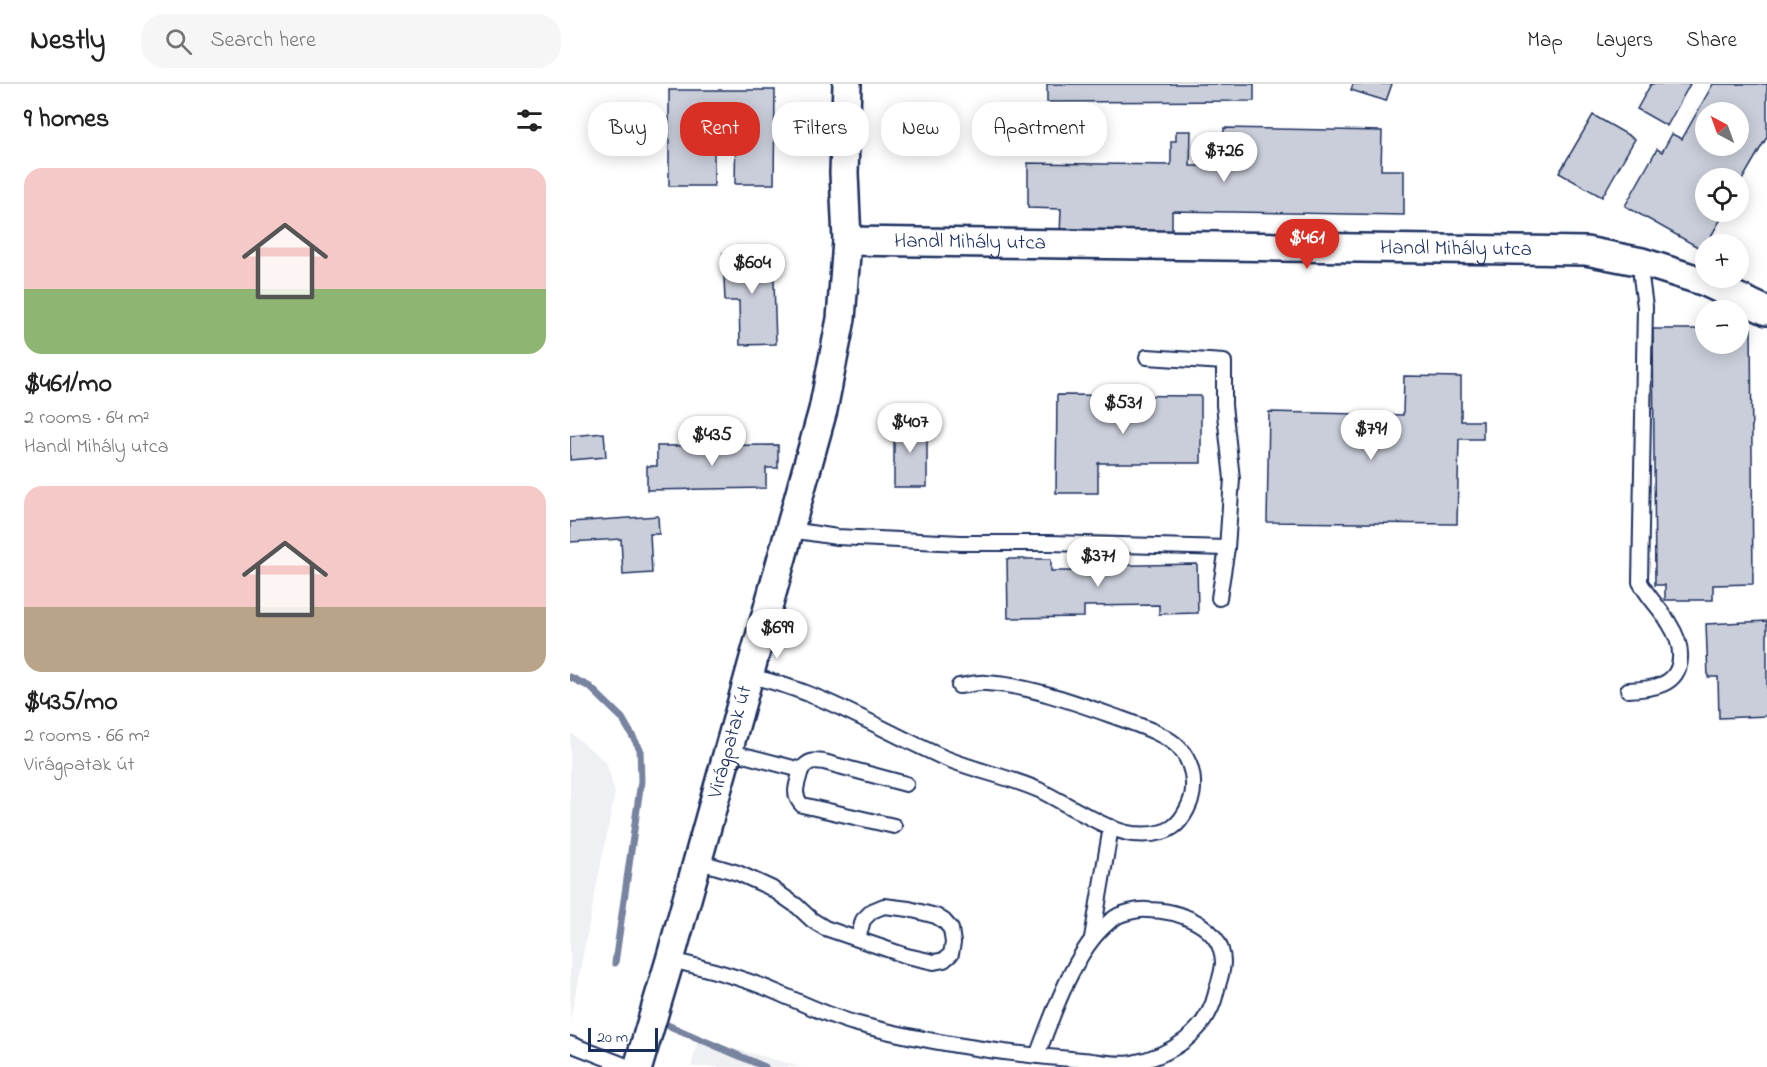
<!DOCTYPE html>
<meta charset="utf-8">
<style>
:root{--surface:#fff;--page:#f6f6f6;--text:#222;--muted:#767676;--line:#e0e0e0;--accent:#d93025}
body{margin:0;font-family:"Indie Flower",sans-serif;background:var(--page);color:var(--text);height:100vh;display:flex;flex-direction:column;font-size:22px;white-space:nowrap}
*{box-sizing:border-box;margin:0}
p{font-size:20px;color:var(--muted)}
.icon{flex:none;width:33px;height:33px;fill:none;stroke:currentColor;stroke-width:2;stroke-linecap:round;stroke-linejoin:round}
.map{position:relative;flex:1;overflow:hidden}
.sheet{display:flex;flex-direction:column;background:var(--surface);width:570px}
.sheet>*{flex:none}
.top-card{position:absolute;left:18px;top:18px;width:570px;height:54px;display:flex;gap:12px}
.needle{width:39px;rotate:319deg}
.tools{position:absolute;left:1125px;top:18px;display:grid;gap:12px}
.tools a{display:grid;place-items:center;width:54px;height:54px;border-radius:50%;background:var(--surface);box-shadow:0 3px 15px #0003;font-size:30px}
.scale{position:absolute;left:18px;bottom:15px;width:70px;box-sizing:border-box;padding-left:6px;border:3px solid #1b2f5e;border-top:0;font-size:16px;line-height:21px;white-space:nowrap;color:#1b2f5e;-webkit-text-stroke:4px #fff;paint-order:stroke}
.price{position:absolute;translate:-50% -51px;padding:0 14px;border-radius:21px;background:#fff;color:#222;font-size:20px;line-height:39px;filter:drop-shadow(0 2px 3px #0008)}
.price::after{content:'';position:absolute;left:50%;top:36px;width:18px;height:14px;margin-left:-9px;background:inherit;clip-path:polygon(0 0,100% 0,50% 100%)}
.price.on{background:var(--accent);color:#fff}
ul{padding:0;list-style:none}
li{display:grid;align-content:center;gap:12px;height:318px;padding:0 24px}
li span{display:grid;place-items:center;height:186px;border-radius:18px;color:#555}
li>.icon{margin-inline-start:auto}
span .icon{width:108px;height:108px;fill:#fffc;stroke-width:1}
li b{font-size:26px}
h2{display:flex;justify-content:space-between;align-items:center;height:72px;padding:0 24px;font-size:26px}
.chip{padding:0 21px;border-radius:24px;background:var(--surface);box-shadow:0 3px 15px #0003;font-size:21px;line-height:54px}
.chip.on{background:var(--accent);color:#fff}
header{display:flex;align-items:center;gap:36px;box-sizing:border-box;height:84px;padding:0 30px;background:var(--surface);border-bottom:2px solid var(--line)}
header strong{font-size:28px}
nav{display:flex;gap:33px;margin-inline-start:auto;font-size:21px}
.search{width:420px;height:54px;background:var(--page);display:flex;align-items:center;gap:15px;box-sizing:border-box;padding:0 21px;border-radius:24px;color:var(--muted);font-size:22px}
main{display:flex;flex:1;min-height:0}
.map>svg:first-child{display:block}
.built{fill:#eff0f4}
.lines{fill:none;stroke-linecap:round;stroke-linejoin:round}
.stream{stroke:#77839f;stroke-width:7}
.building{fill:#caceda;stroke:#1b2f5e;stroke-width:1.5;fill-rule:evenodd}
.lane-casing{stroke:#1b2f5e;stroke-width:18}
.street-casing{stroke:#1b2f5e;stroke-width:32}
.lane{stroke:#fff;stroke-width:14}
.street{stroke:#fff;stroke-width:27}
.labels{text-anchor:middle;dominant-baseline:central;stroke-width:6;stroke-linejoin:round;paint-order:stroke}
.street-label{font-size:21px;fill:#1b2f5e;stroke:#fff}
</style>
<header>
<strong>Nestly</strong>
<div class="search"><svg class="icon" aria-label="search" viewBox="0 0 24 24"><circle cx="10" cy="10" r="6"/><path d="M15 15l6 6"/></svg>Search here</div>
<nav><a>Map</a><a>Layers</a><a>Share</a></nav>
</header>
<main>
<section class="sheet">
<h2>9 homes<svg class="icon" aria-label="filters" viewBox="0 0 24 24"><path d="M4 7h16M4 17h16"/><circle cx="9" cy="7" r="2"/><circle cx="15" cy="17" r="2"/></svg></h2>
<ul>
<li><span style="background:linear-gradient(#f6c9c9 65%,#8fb573 0)"><svg class="icon" aria-label="home" viewBox="0 0 24 24"><path d="M3 11l9-7 9 7M6 9v11h12V9"/></svg></span><div><b>$461/mo</b><p>2 rooms · 64 m²</p><p>Handl Mihály utca</p></div></li>
<li><span style="background:linear-gradient(#f6c9c9 65%,#b9a48a 0)"><svg class="icon" aria-label="home" viewBox="0 0 24 24"><path d="M3 11l9-7 9 7M6 9v11h12V9"/></svg></span><div><b>$435/mo</b><p>2 rooms · 66 m²</p><p>Virágpatak út</p></div></li>
</ul>
</section>
<div class="map">
<svg width="1197" height="983" viewBox="0 0 1197 983">
<rect width="100%" height="100%" fill="#fff"/>
<filter id="ink" filterUnits="userSpaceOnUse"><feTurbulence type="fractalNoise" baseFrequency=".0167" numOctaves="2"/><feDisplacementMap in="SourceGraphic" scale="12" xChannelSelector="R" yChannelSelector="G"/><feConvolveMatrix kernelMatrix="1 2 1 2 8 2 1 2 1" color-interpolation-filters="sRGB"/></filter>
<g filter="url(#ink)">
<g class="built">
<polygon points="0,648 36,678 45,709 0,937"/>
<polygon points="128,955 232,983 121,983"/>
</g>
<g class="lines">
<g class="stream">
<polyline points="0,593 20,603 52,634 70,665 71,697 45,879"/>
<polyline points="95,940 195,983"/>
</g>
</g>
<g class="building">
<polygon points="477,0 684,0 684,17 477,18"/>
<polygon points="783,0 822,0 816,17 781,6"/>
<polygon points="1081,0 1120,0 1097,42 1067,25"/>
<path d="M1143,0H1197V53L1168,103V94H1136V128H1155L1133,166L1055,122L1087,65L1092,68L1102,50L1112,55ZM1136,28H1168V62H1136Z"/>
<polygon points="99,6 205,6 204,100 165,100 166,40 141,40 141,62 144,62 144,102 99,102"/>
<polygon points="1023,31 1065,55 1032,113 989,89"/>
<polygon points="654,44 812,47 811,86 834,86 834,131 602,127 602,153 490,151 491,125 458,124 458,79 601,81 601,57 606,57 606,47 621,47 620,82 653,82"/>
<polygon points="203,167 206,260 170,261 169,217 155,217 153,169"/>
<polygon points="1168,244 1181,244 1183,500 1143,501 1143,516 1095,516 1095,501 1085,501 1083,245 1136,245 1136,260 1168,260"/>
<polygon points="834,292 891,293 891,337 913,337 913,355 889,355 887,440 697,438 699,328 833,331"/>
<polygon points="487,311 631,312 631,379 528,379 528,409 486,409"/>
<rect x="324" y="337" width="33" height="66"/>
<polygon points="34,349 36,373 0,376 0,352"/>
<polygon points="208,361 208,384 196,384 196,404 77,406 77,382 87,382 87,362"/>
<polygon points="88,432 89,450 80,450 82,489 53,491 51,455 0,458 0,438"/>
<polygon points="437,475 481,475 481,487 517,487 517,482 627,480 628,529 589,530 589,521 514,522 514,533 438,534"/>
<polygon points="1197,537 1197,632 1149,634 1148,593 1138,593 1136,540"/>
</g>
<g class="lines">
<g class="lane-casing">
<g id="lane">
<polyline points="221,446 267,453 391,459 480,459 657,464 662,395 654,321 654,278 577,273"/>
<polyline points="649,514 657,464"/>
<path d="M179,592C251,607 305,643 370,672C402,686 437,692 469,706C494,718 537,747 563,750C575,751 592,751 603,743C613,736 623,717 623,704C624,688 618,671 605,660C590,648 570,642 552,635C512,621 459,601 416,599C408,598 398,601 389,602"/>
<path d="M1058,606C1082,605 1109,602 1110,574C1111,561 1106,550 1099,539C1090,524 1079,515 1070,498L1075,223L1071,193L1072,178"/>
<path d="M158,667L231,686C238,677 243,676 254,678L336,700"/>
<path d="M231,686C228,699 221,710 232,721L324,742"/>
<polyline points="127,777 168,789 201,804 227,822 242,836 255,844 337,872 364,878 374,876 381,870 383,859 381,845 374,837 366,832 339,825 314,822 302,827 293,836 288,855"/>
<polyline points="522,854 541,743"/>
<path d="M100,876C136,884 172,893 206,908C232,919 256,931 284,939C358,959 435,970 512,976C527,977 547,982 562,979C600,972 637,949 646,909C648,900 653,888 653,878C652,841 608,826 577,826C569,825 552,829 546,833C507,857 483,930 467,972"/>
<polyline points="0,960 59,983"/>
</g>
</g>
<g class="street-casing">
<g id="street">
<path id="s1" d="M277,157L1016,167L1072,178L1135,198L1197,227"/>
<path id="s2" d="M68,983L100,876L253,326L271,235L277,157L274,89L277,0"/>
</g>
</g>
<use href="#lane" class="lane"/>
<use href="#street" class="street"/>
</g>
</g>
<g class="labels">
<g class="street-label">
<text stroke="none"><textPath href="#s1" startOffset="123">Handl Mihály utca</textPath></text>
<text stroke="none"><textPath href="#s1" startOffset="609">Handl Mihály utca</textPath></text>
<text stroke="none"><textPath href="#s2" startOffset="338">Virágpatak út</textPath></text>
</g>
</g>
</svg>
<div class="tools">
<a><svg class="needle" viewBox="-14 -14 28 28"><path d="M0-13l5 13h-10z" fill="#e53935"/><path d="M0 13l5-13h-10z" fill="#767676"/></svg></a>
<a><svg class="icon" aria-label="locate" viewBox="0 0 24 24"><circle cx="12" cy="12" r="6"/><path d="M12 2v4M12 18v4M2 12h4M18 12h4"/></svg></a>
<a>+</a>
<a>−</a>
</div>
<div class="scale">20 m</div>
<b class="price" style="left:654px;top:99px">$726</b>
<b class="price on" style="left:737px;top:186px">$461</b>
<b class="price" style="left:182px;top:211px">$604</b>
<b class="price" style="left:553px;top:351px">$531</b>
<b class="price" style="left:340px;top:370px">$407</b>
<b class="price" style="left:801px;top:377px">$791</b>
<b class="price" style="left:142px;top:383px">$435</b>
<b class="price" style="left:528px;top:504px">$371</b>
<b class="price" style="left:207px;top:576px">$699</b>
<div class="top-card">
<a class="chip">Buy</a>
<a class="chip on">Rent</a>
<a class="chip">Filters</a>
<a class="chip">New</a>
<a class="chip">Apartment</a>
</div>
</div>
</main>
